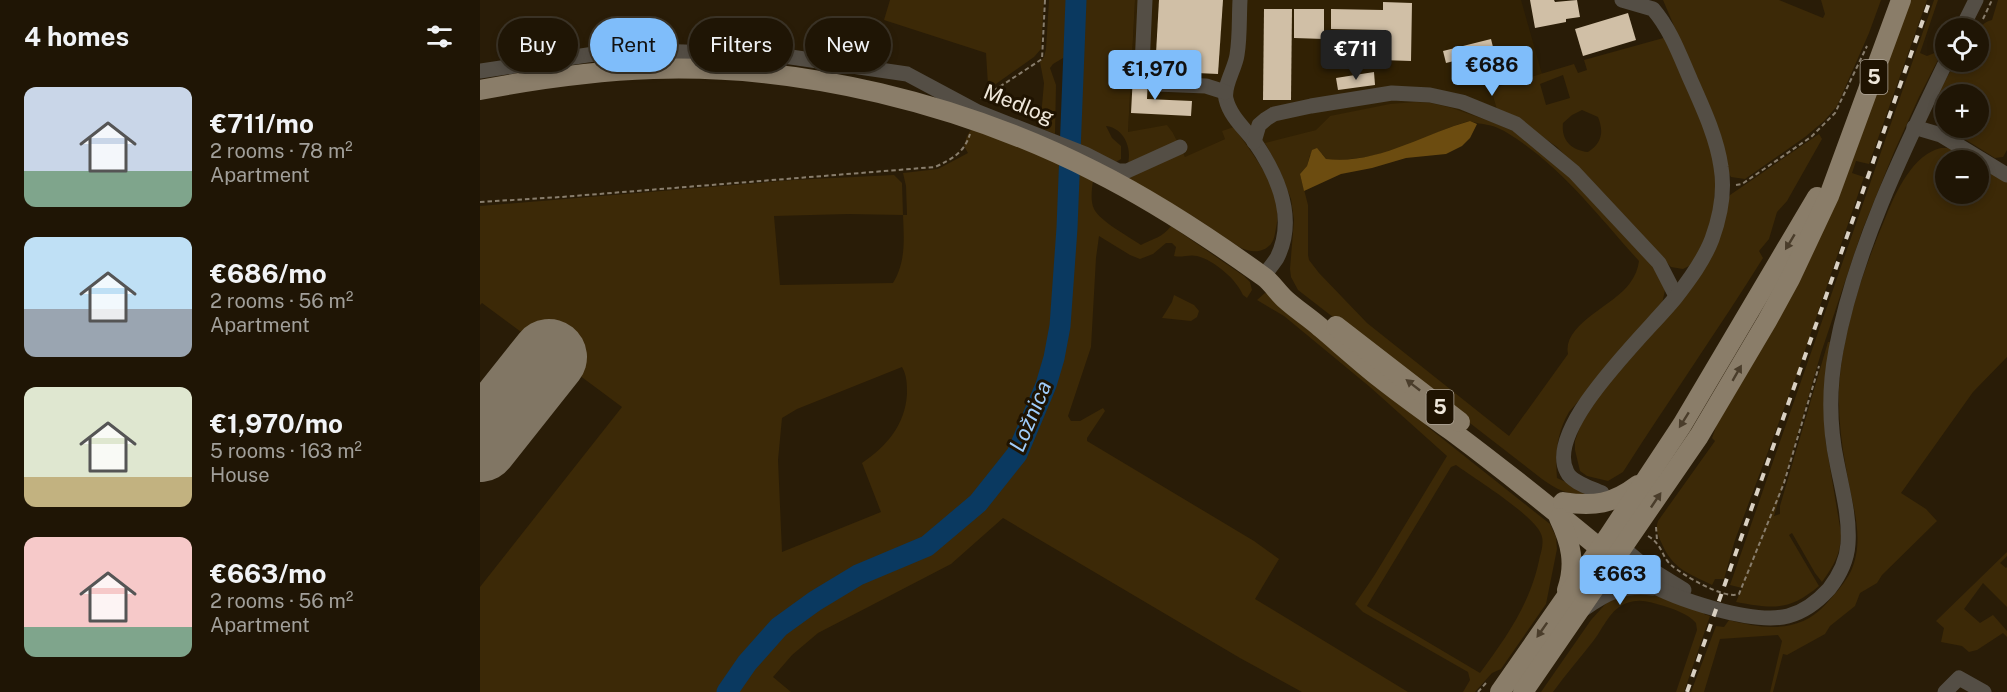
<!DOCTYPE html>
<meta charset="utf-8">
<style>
:root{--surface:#1f1505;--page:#271e0f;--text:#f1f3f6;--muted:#a19f9a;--line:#3c3427;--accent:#7fbdfa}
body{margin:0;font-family:"Public Sans",sans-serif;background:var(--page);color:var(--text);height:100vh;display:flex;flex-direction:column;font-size:22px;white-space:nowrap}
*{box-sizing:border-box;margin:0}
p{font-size:20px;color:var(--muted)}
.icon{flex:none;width:33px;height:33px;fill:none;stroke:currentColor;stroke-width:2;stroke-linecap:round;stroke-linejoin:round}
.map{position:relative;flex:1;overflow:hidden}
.drawer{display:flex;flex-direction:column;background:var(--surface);width:480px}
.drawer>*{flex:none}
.hud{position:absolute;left:18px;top:18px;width:570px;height:54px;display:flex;gap:12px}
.controls{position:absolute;left:1455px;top:18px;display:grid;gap:12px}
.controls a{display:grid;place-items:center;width:54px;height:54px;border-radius:50%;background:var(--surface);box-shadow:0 3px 9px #0003,0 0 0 2px var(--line);font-size:30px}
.price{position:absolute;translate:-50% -51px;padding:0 14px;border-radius:6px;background:var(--accent);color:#111;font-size:20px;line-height:39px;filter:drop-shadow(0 2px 3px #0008)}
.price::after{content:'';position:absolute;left:50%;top:36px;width:18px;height:14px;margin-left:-9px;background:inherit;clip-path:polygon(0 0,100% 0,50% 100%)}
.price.selected{background:#222;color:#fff}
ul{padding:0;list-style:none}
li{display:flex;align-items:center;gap:18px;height:150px;padding:0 24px}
li span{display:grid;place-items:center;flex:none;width:168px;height:120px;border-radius:12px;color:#555}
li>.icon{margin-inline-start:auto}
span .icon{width:72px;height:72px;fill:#fffc;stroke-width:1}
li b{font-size:26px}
h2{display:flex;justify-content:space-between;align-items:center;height:72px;padding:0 24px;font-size:26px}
.chip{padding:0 21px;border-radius:27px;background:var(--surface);box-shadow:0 3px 9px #0003,0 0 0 2px var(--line);font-size:21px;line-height:54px}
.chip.selected{background:var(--accent);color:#111}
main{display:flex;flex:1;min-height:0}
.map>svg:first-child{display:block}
.built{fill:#312104}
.green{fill:#3c2907;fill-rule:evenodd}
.forest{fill:#6c4c10}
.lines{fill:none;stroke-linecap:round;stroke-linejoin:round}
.river{stroke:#0a3960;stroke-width:21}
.runway{stroke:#817664;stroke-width:76}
.building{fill:#d0bfa6}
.path{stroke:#887d6c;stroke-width:2;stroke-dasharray:4.5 3;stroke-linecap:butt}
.minor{stroke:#544e45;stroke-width:15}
.major{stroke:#8a7d69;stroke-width:20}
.rail{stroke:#d9d0c2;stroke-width:4;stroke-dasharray:8 8;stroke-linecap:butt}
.oneway{fill:#4a3d2b}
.labels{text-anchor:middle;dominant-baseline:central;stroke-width:6;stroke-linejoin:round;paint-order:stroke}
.shield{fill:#1f1301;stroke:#b1a799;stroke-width:1.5}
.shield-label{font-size:20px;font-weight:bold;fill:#efe7da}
.street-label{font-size:21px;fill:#efe7da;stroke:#1f1301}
.water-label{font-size:22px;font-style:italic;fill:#9fccfa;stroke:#1f1301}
</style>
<main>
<section class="drawer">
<h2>4 homes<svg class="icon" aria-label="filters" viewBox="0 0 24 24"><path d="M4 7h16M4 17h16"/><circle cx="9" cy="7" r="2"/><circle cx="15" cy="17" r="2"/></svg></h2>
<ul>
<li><span style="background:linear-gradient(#c9d6e8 70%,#7fa58c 0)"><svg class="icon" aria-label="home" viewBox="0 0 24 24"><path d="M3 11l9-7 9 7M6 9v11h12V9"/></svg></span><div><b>€711/mo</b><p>2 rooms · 78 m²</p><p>Apartment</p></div></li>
<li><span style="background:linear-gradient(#bfe0f5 60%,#9aa5b1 0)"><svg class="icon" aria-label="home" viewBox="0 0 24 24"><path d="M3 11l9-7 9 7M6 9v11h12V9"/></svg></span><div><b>€686/mo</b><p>2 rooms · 56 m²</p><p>Apartment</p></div></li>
<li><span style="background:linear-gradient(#dfe7d0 75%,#c2b280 0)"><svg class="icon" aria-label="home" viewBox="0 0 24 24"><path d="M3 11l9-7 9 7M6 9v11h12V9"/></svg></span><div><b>€1,970/mo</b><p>5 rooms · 163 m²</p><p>House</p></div></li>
<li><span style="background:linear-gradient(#f6c9c9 75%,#7fa58c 0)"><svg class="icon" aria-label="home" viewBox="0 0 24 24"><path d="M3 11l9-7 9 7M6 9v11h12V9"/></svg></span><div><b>€663/mo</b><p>2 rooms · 56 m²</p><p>Apartment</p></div></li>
</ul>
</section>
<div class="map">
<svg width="1527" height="692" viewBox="0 0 1527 692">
<rect width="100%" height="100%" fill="#291c07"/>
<polygon class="built" points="655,0 1041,0 1062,74 1011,89 1017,110 1012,122 850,116 837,130 768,149 754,127 745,139 705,158 693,133 648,132"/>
<g class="green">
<polygon points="410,0 564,0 561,49 554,57 513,86 508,85 506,53 404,20"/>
<polygon points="569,0 591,0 588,55 573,64 570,68 576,85 575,134 560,128 564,83 560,62 564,57 566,49"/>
<path d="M602,0H655L648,132L687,125L693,133L698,143L648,164C652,148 644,128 626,126L632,138L641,146V159L636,162L594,143Z"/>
<polygon points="1183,0 1299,0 1343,18 1345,14 1341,0 1401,0 1389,33 1357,106 1344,121 1325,137 1265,179 1251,177 1247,170 1214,73"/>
<path d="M1429,0H1447L1389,164L1376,161L1372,173L1384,177L1318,371L1255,540L1244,579H1235L1232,585C1208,573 1193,569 1182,544C1178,535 1175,530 1178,521L1235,441L1232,438L1239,418Z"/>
<path d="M1454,0H1458L1440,53L1447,56L1457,52L1465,35V46L1439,97L1414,152L1382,231L1341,353L1294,516L1300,514V506L1348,342H1350L1345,438L1361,533C1361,554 1354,565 1342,582L1335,573L1312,533L1309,535L1339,586C1309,611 1294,609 1256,602L1262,588L1250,585Z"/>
<path d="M1518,0H1527V150L1523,157L1515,158L1467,128H1498V94H1466L1465,127C1443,110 1466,80 1476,62H1498C1498,45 1492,25 1512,20Z"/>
<path d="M1187,37L1229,139L1236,178L1232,226L1213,264L1203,269L1191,267L1077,147L1043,123L1017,110L1011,89L1094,64L1098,73L1107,70L1104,60ZM1083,75L1090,98L1066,105L1060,84ZM1102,110L1118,117C1124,132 1122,143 1108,152C1091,150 1081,140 1083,123L1092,115Z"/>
<path d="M936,102L951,103L972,108L1012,122L1038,133L1077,164L1176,267L1185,290L1182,304L1089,412C1077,432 1075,454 1077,478L1114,495C1090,495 1082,493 1062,479L818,290L811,277L810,269L814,220L811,199L800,171L785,143L836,130L850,116L910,104ZM990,121C997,124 1001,123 1008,125C1015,126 1023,130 1029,134C1081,166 1119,217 1159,261C1158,269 1155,276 1150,283C1134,306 1082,324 1088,354L1029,436L887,323L839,273L829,260L828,255V205L820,174L827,166L830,155L842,154L846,159C874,162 907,154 933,143C953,135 970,126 990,121Z"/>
<path d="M754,127C773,156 805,190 796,228C795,234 794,241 790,245C781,254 769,252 759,247L711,215L642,176L701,149L705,157L745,139L742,131Z"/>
<path d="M492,128L584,164C579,285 589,389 502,485C486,502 465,524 445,536C423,550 391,563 367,574C312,600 269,638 240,692H0V587L142,407L2,303L0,305V206L313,180L414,175L422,183L423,215H427L426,186L423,173L458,169L488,153L484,146L487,136ZM368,214L423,215C424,239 426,262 413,283L300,285L294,216ZM422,367C427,376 427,384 427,394C425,425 407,446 382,463L401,512L302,552L298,460L302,418L317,409Z"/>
<path d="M1339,134L1342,139L1307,201L1297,212L1289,239L1279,251L1283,258C1238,330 1189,400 1143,472L1128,481L1107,476L1100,471L1095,450V441L1101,424L1126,386L1185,320L1250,195Z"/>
<path d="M1461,148H1468L1497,160H1466V194H1498L1499,162L1527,180V357L1493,392L1421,493L1446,509L1457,521L1402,575L1397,583L1380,593L1375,606L1350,626L1345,634L1307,655L1303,654L1293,692H1290L1302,641L1298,635L1240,639L1224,692H1211L1236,626L1244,627L1249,620C1284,629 1319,634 1346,604C1355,594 1365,583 1371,571C1386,538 1371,502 1366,468C1361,441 1358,414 1359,387C1363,327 1383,271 1406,216C1416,192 1433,154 1461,148Z"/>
<path d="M596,170L613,180C612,189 610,200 614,209C621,222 648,236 661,245C674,238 682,238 691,226L764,276L770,282L772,290L767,298L763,295C757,280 734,260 717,256C709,254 702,258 694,256L696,247L692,243H686L673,254L660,259L650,255L619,236L616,258L611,347L588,416L591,421H600L623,408L625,411L607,438V441L774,541L799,559L775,599L928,692H822L760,658L523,518L471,564L338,633L312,655L293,677L311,692H253C280,646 316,612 364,588C384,577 406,570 427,560C459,544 484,522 508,495C547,452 575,397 585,338C594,284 593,225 596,170Z"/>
<path d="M785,293L790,294L919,398L949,428L1070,524L1076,537L1077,549L1066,604L1021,669L1012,673L995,692H983L990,680L988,672L883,612L875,604L894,576L967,456L890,387L804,316L777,300ZM976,465C994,478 1055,516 1061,534C1064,540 1062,550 1060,556C1051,603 1027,636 1000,673L887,606L971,467Z"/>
<polygon points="694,295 714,305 719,311 717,317 711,321 682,318 692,302"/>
<polygon points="1527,552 1527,556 1520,563 1526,568 1527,567 1527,607 1503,583 1484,609 1500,623 1513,615 1527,631 1527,637 1523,633 1497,650 1489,652 1482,646 1461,642 1464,628 1456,621"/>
<path d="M1170,591L1225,610L1224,614L1230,616L1204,692H1196L1217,630L1216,623C1208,614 1196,610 1184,606C1171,602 1160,598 1147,603C1130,609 1124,627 1114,640C1100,658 1086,674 1073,692H1061L1111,620L1130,599Z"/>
</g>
<path class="forest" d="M990,121L997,124L990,138L982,146L966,154L926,158L892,168L861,174L824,191L820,174L827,166L832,150L837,148L846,159C897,165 943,134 990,121Z"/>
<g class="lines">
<polyline class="river" points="247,692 267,663 299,627 335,601 378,575 447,546 498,503 537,454 566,385 574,358 580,326 587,228 596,0"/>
<polyline class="runway" points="0,444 69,357"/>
</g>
<g class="building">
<polygon points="679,0 743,0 738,74 675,71"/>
<polygon points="1050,0 1074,0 1075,2 1097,0 1100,17 1086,19 1086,22 1055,28"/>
<polygon points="903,2 932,3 931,61 902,60 903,30 851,29 851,9 903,10"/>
<polygon points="784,9 812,9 811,100 783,100"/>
<polygon points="814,9 844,9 844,39 814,38"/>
<polygon points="1148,13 1156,40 1103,56 1095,29"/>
<polygon points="1011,39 1014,51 966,63 963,51"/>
<polygon points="894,72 895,85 858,90 856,78"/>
<polygon points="653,75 668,76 667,99 712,101 711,116 651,113"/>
</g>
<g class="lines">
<g class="path">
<polyline points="1503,19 1512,0"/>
<polyline points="501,99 562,59 565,0"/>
<polyline points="1256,185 1262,184 1331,137 1355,113 1387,46"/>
<path d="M0,202L81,197L455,167C472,159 484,153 490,134"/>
<polyline points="1176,527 1177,540"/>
<path d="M1168,536C1183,545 1181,556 1191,565C1203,575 1244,600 1259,594L1304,483L1339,366"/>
<polyline points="998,692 1006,683"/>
</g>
<g class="minor">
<path d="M760,0C759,18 760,37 757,55C755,69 743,86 746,99C750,116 764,128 774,141C797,174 817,218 797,258C793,264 788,270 783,277"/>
<polyline points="1482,28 1496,0"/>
<polyline points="662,67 665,0"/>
<polyline points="0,71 141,50 297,55 427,74 498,112 605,154 638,171 647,171 700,147"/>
<polyline points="676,84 726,86 745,92"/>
<polyline points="1434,127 1461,135 1527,175"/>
<polyline points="774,142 779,125 786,119 794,114 831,106 912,93 950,95 982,102 1036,124 1094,172 1179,263 1196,296"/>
<path d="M1122,493C1112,488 1092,483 1087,472C1063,428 1170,330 1196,297C1210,279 1224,260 1232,239C1240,217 1245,190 1241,167C1237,138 1223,108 1211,81C1200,56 1191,30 1173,9L1142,0"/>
<polyline points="1143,548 1162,564 1204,590"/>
<path d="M1134,560C1144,567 1153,575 1164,581C1195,599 1272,625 1308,616C1324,612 1338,601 1349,589C1359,576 1367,560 1368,544C1370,517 1362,489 1357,463C1349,426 1349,387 1356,350C1374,252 1423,151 1466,62"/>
<path d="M1104,609C1128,592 1143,585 1173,588"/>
<polyline points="1465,692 1479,678 1504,692"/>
</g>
<g class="major">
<path d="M0,90C57,79 114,71 173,69C321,64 482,104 614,171C674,201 730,238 784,277C792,283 798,293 806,300C817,310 830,318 841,328C861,345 880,362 900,378C924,397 948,414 973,432C1028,473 1081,516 1134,560"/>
<polyline points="856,326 980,422"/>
<path d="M1083,502C1114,507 1133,504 1158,485"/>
<path d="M1079,518C1091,543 1096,564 1087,590"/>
<polyline points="1020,692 1128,537 1202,425 1337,197"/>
<polyline points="1043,692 1219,436 1287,321 1310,279 1349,196 1421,0"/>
</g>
<polyline class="rail" points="1207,692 1450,0"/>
</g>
<defs><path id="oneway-solid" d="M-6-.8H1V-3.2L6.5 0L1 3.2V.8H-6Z" transform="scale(1.5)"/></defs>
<g class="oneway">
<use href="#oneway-solid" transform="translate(1310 242) rotate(121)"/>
<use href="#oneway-solid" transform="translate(1257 373) rotate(-60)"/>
<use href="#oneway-solid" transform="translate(933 385) rotate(-142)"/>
<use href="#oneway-solid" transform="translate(1204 420) rotate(122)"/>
<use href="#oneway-solid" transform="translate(1176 500) rotate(-56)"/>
<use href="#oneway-solid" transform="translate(1062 630) rotate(125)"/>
</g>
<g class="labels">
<g class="shield">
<rect x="1380.5" y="60" width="27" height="34" rx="4.5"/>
<rect x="946.5" y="390" width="27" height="34" rx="4.5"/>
</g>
<g class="shield-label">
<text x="1394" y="77">5</text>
<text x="960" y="407">5</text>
</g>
<g class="street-label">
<text transform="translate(539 104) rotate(22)">Medlog</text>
</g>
<g class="water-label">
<text transform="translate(550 416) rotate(-67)">Ložnica</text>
</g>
</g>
</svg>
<div class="controls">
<a><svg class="icon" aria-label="locate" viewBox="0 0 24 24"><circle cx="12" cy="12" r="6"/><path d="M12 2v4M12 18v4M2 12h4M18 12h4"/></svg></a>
<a>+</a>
<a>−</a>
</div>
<b class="price selected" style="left:876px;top:81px">€711</b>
<b class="price" style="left:1012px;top:97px">€686</b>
<b class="price" style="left:675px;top:101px">€1,970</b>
<b class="price" style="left:1140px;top:606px">€663</b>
<div class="hud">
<a class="chip">Buy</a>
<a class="chip selected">Rent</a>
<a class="chip">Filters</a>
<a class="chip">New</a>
</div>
</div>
</main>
